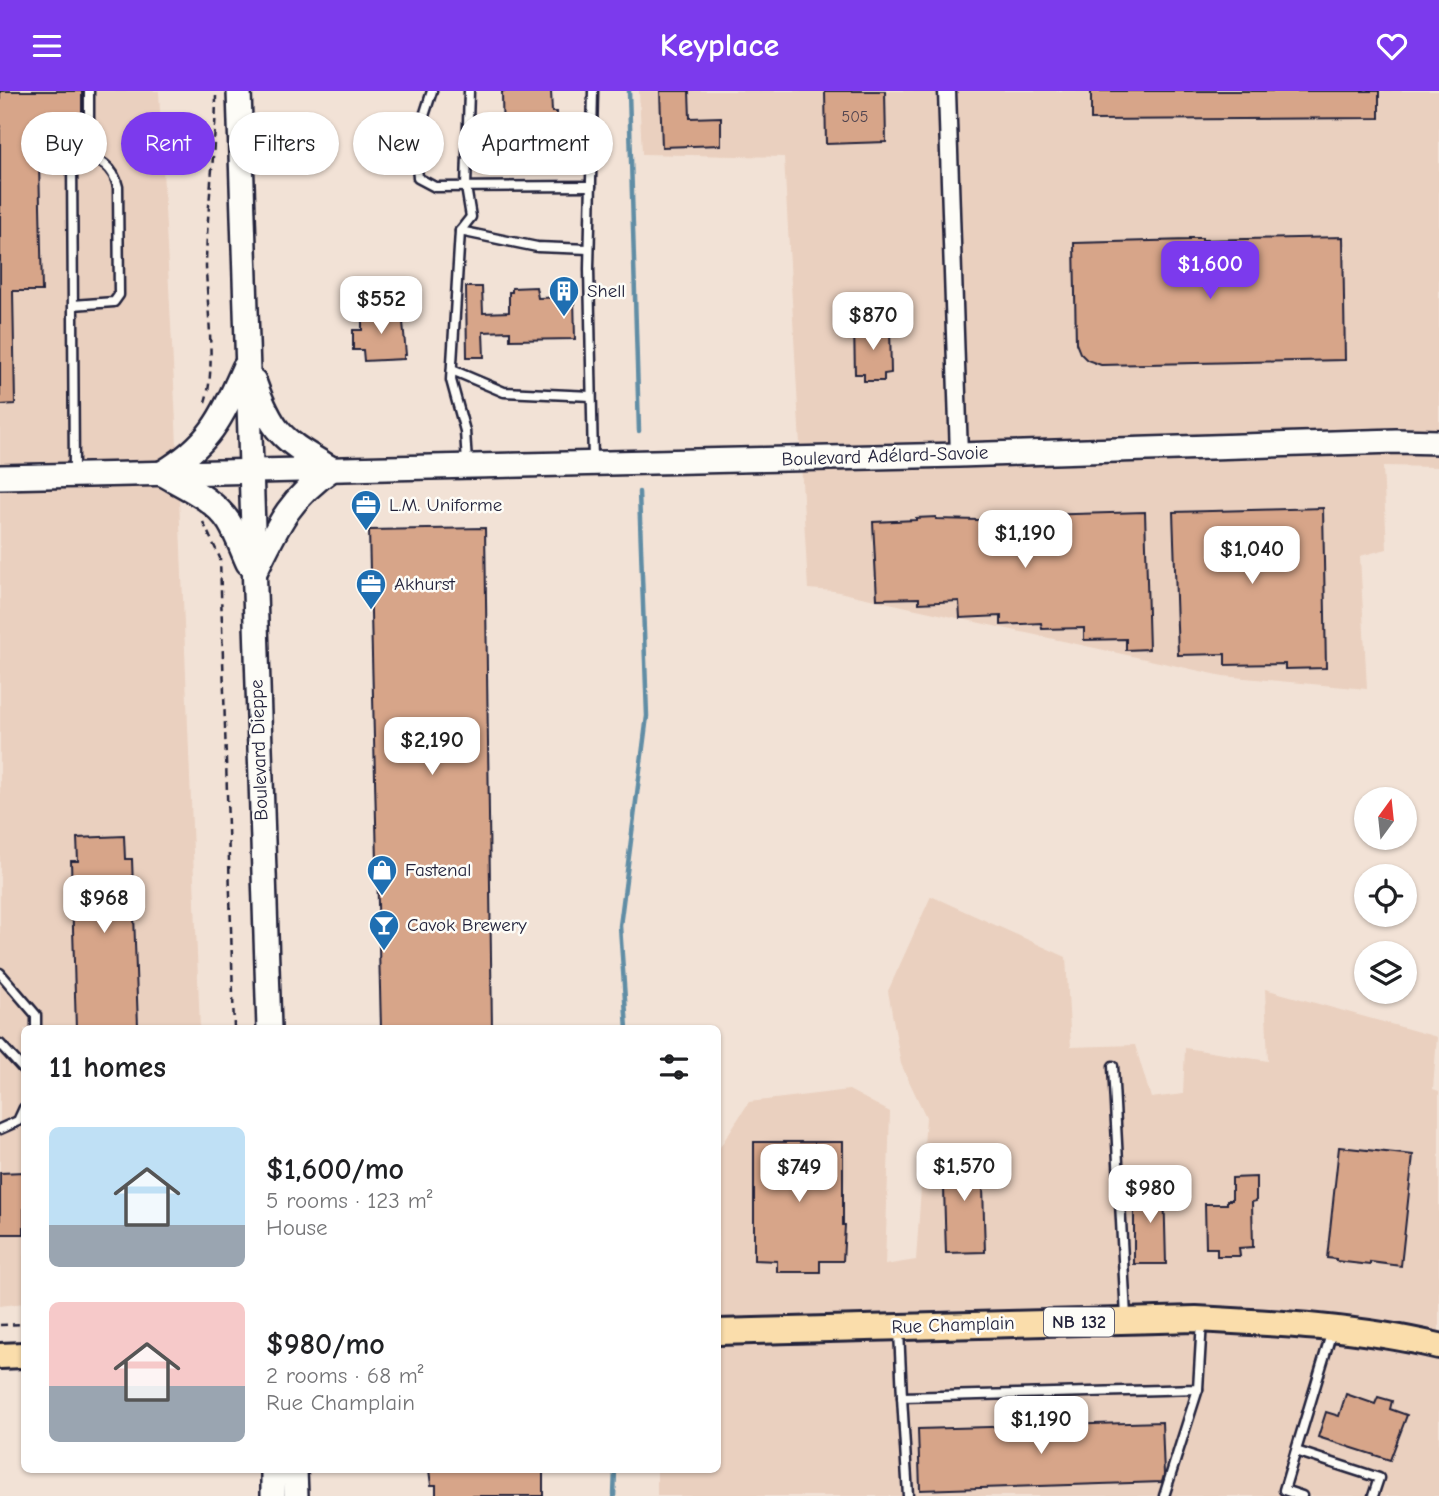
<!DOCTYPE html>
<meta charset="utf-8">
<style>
:root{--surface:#fff;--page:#f6f6f6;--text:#202124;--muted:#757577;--accent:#7c3aed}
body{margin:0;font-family:"Comic Neue",sans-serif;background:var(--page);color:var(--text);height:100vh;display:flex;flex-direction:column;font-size:26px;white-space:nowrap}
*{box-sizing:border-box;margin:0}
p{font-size:23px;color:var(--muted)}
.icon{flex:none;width:38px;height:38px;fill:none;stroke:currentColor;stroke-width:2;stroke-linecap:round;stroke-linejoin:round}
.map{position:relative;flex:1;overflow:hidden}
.sheet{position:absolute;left:21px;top:934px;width:700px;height:448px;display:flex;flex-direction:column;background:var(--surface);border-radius:10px;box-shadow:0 2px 5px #0004}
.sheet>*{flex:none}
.top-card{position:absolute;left:21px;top:21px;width:700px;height:63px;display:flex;gap:14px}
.needle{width:46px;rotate:15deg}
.fabs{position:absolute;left:1354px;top:696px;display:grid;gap:14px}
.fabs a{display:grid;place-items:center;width:63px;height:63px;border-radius:50%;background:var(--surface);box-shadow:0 2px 5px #0004;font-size:35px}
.price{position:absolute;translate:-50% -60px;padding:0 16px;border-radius:14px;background:#fff;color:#222;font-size:23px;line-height:46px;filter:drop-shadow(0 2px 4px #0008)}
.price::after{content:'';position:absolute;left:50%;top:42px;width:21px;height:16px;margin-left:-10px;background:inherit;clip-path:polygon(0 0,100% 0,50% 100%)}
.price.current{background:var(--accent);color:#fff}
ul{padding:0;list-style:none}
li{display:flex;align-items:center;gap:21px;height:175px;padding:0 28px}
li span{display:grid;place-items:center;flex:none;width:196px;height:140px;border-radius:10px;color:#555}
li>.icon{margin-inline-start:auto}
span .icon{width:84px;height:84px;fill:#fffc;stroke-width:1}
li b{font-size:30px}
h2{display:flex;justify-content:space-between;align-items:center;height:84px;padding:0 28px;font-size:30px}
.chip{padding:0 24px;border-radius:32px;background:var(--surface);box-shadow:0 2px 5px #0004;font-size:24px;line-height:63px}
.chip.current{background:var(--accent);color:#fff}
header{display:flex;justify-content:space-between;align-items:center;height:91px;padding:0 28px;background:var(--accent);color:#fff;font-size:32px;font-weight:700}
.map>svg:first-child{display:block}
.built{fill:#ead0bf}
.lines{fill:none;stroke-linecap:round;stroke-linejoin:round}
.stream{stroke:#608da5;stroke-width:4.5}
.building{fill:#d7a589;stroke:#22223b;stroke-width:2}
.lane-casing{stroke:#22223b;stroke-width:13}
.street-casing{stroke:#22223b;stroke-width:21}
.secondary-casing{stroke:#22223b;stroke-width:28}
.primary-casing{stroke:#22223b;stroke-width:30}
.path{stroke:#22223b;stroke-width:2.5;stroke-dasharray:7 5;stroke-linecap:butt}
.lane{stroke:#fdfcf7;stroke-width:8}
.street{stroke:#fdfcf7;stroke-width:16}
.secondary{stroke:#fdfcf7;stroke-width:23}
.primary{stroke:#faddab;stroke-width:24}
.labels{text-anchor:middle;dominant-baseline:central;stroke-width:5;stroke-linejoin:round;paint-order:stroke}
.number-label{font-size:16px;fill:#4f434e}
.shield{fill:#fdfcf7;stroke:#646373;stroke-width:2}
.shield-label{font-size:18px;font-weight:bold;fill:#22223b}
.poi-label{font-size:19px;fill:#22223b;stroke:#fdfcf7;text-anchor:start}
.street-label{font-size:19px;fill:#22223b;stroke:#fdfcf7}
</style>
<header><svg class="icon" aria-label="menu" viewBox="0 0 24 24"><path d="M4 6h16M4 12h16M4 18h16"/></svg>Keyplace<svg class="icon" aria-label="heart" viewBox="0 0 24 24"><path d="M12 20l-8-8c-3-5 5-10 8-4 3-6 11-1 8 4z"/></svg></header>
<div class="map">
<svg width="1439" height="1405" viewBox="0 0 1439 1405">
<rect width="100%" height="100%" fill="#f2e2d6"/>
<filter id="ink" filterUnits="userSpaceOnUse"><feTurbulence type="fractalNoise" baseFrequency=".0143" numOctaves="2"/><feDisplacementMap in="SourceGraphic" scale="14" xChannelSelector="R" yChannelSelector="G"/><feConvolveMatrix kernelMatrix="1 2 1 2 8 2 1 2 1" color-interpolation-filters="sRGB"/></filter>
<g filter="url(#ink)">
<g class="built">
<polygon points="0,0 159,0 176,332 200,938 24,938 24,1212 0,1215"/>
<polygon points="639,0 1439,0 1439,376 1383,375 1387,458 1360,465 1367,598 1223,585 834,500 808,498 784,66 642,63"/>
<polygon points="931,805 1066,866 1071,956 1135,954 1151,1007 1183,1003 1185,957 1268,970 1265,898 1437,946 1433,998 1439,1000 1439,1405 657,1405 657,1379 718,1379 718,1059 749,1011 849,999 890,1021 885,1174 916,1169 926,1026 901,973 888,900"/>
</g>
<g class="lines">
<g class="stream">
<polyline points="629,0 639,340"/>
<polyline points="627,938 620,835 647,625 639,401"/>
<polyline points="614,1405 615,1379"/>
</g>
</g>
<g class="building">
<polygon points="0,0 82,0 82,28 38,29 42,200 13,200 15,313 0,314"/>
<polygon points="502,0 551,0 552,21 557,21 557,35 552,35 553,57 503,59"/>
<polygon points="660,0 689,0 690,27 721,26 721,54 662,56"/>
<polygon points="825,0 885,0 886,51 826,53"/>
<polygon points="1091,0 1379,0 1379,27 1091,29"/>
<polygon points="1343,146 1345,269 1101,274 1087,269 1080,262 1076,252 1074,152 1189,149 1189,147 1202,147 1202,149"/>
<polygon points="466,196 482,196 483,222 509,221 509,201 512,201 512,197 536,196 538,207 574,206 575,248 510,249 510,240 483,241 484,266 467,266"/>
<polygon points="402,220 406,264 404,264 404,268 364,270 363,259 353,259 353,239 362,239 362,221"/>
<polygon points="854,235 890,235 891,282 884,283 884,290 864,290 864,283 855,283"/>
<polygon points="1323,417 1326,577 1285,578 1285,573 1225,574 1225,563 1178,564 1173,421"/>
<polygon points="1145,421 1149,558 1126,559 1126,548 1084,549 1084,537 1042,538 1041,532 1001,534 1001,525 960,527 959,510 919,512 919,507 877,508 873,431 916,429 916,427 936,426 936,428 979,429 1039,426 1039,424"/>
<polygon points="485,437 492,938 381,938 369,439"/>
<polygon points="124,745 125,768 132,768 138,935 123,936 123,938 76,938 71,770 78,770 77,747"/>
<polygon points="754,1051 843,1051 843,1134 845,1134 843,1170 820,1170 820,1181 777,1181 777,1170 754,1169"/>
<polygon points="1339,1056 1413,1064 1401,1175 1370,1171 1370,1174 1336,1170 1336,1168 1327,1167"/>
<polygon points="982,1063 985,1161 946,1162 943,1064"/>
<polygon points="24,1081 24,1143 0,1143 0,1082"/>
<polygon points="1256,1086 1256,1110 1252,1111 1253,1156 1239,1157 1240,1165 1217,1165 1217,1157 1206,1157 1205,1113 1227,1113 1227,1109 1232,1109 1232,1087"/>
<polygon points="1164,1094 1166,1173 1134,1173 1134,1095"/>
<polygon points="1346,1303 1375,1313 1378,1306 1392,1310 1390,1318 1407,1324 1390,1369 1318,1346 1326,1321 1339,1325"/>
<polygon points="1162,1331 1164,1384 1162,1391 920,1399 918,1338"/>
<polygon points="429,1379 543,1379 543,1405 436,1405 436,1394 431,1394"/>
</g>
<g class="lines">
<g class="lane-casing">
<g id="lane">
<polyline points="89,0 89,65"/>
<polyline points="432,0 415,53 418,87 435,96 591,95"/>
<polyline points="460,140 537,156 589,158"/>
<path d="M73,214L114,211L119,204L118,96C113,74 99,69 79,61L74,63L72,68L74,381"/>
<polyline points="452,279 504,301 591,305"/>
<polyline points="593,371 589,178 593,0"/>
<polyline points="467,372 465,340 451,289 460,140 471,126 466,96 469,0"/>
<polyline points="0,882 36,924 36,938"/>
<polyline points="0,953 24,979"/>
<polyline points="1113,975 1126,1226"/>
<polyline points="0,1038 18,1030 24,1017"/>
<polyline points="899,1239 902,1306 1198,1298 1202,1230"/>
<polyline points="902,1306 908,1405"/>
<polyline points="1296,1360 1379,1387 1373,1405"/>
<polyline points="1164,1405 1198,1298"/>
<polyline points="1302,1405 1284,1399 1332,1240"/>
</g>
</g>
<g class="street-casing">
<polyline id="street" points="947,0 959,364"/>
</g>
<g class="secondary-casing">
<g id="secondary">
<polyline points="239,0 269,938"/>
<path d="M254,290C274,346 283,348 332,378"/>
<path d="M161,382C185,396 214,408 229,431C237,444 242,459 248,472"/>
<path d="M162,382C211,352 221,328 244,277"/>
<polyline points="0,386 959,364 1396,350 1439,351"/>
<path d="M255,481C278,434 288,409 332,378"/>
<polyline points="273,1379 273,1405"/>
<polyline points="295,1379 296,1405"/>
</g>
</g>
<g class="primary-casing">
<g id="primary">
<path d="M718,1241L1196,1228C1278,1232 1359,1236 1439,1255"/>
<polyline points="0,1265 24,1264"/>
</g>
</g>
<g class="path">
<path d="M205,311C217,277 206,210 206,172C207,114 216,57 216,0"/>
<polyline points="203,431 220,467 234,938"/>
<polyline points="0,1234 24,1233"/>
</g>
<use href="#lane" class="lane"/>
<use href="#street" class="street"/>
<use href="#secondary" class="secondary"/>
<use href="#primary" class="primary"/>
</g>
</g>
<defs>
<g id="building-pin" transform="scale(1.575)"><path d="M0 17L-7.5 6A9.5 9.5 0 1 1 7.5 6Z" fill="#1f6fb2" stroke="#fdfcf7"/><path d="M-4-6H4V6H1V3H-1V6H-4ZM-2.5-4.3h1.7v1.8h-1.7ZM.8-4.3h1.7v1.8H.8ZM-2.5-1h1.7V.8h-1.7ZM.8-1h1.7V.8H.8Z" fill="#fff"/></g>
<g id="office-pin" transform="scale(1.575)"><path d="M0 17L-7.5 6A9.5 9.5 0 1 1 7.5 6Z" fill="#1f6fb2" stroke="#fdfcf7"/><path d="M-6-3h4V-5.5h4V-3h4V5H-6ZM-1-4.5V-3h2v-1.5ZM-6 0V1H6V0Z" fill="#fff"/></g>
<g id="shop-pin" transform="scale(1.575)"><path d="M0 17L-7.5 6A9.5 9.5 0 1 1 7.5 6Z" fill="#1f6fb2" stroke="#fdfcf7"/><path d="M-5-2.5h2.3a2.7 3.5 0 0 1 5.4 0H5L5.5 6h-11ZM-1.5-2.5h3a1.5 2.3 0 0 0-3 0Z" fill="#fff"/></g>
<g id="bar-pin" transform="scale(1.575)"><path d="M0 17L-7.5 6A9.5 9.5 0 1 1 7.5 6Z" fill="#1f6fb2" stroke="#fdfcf7"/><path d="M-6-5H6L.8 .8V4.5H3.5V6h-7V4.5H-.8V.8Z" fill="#fff"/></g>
</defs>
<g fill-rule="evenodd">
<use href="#building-pin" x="564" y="200"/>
<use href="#office-pin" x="366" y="414"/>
<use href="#office-pin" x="371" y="493"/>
<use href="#shop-pin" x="382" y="779"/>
<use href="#bar-pin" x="384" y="834"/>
</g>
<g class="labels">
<g class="number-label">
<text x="855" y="26">505</text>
</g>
<rect class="shield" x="1044" y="1216.5" width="70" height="29" rx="5"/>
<g class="shield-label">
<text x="1079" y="1231">NB 132</text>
</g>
<g class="poi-label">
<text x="587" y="200">Shell</text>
<text x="389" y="414">L.M. Uniforme</text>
<text x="394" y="493">Akhurst</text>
<text x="405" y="779">Fastenal</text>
<text x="407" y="834">Cavok Brewery</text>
</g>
<g class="street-label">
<text transform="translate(885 365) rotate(-2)">Boulevard Adélard-Savoie</text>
<text transform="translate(259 659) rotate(-92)">Boulevard Dieppe</text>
<text transform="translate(953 1234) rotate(-2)">Rue Champlain</text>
</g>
</g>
</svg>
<div class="fabs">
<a><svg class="needle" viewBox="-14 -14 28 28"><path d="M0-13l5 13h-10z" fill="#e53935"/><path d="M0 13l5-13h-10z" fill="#757577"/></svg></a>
<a><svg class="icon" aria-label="locate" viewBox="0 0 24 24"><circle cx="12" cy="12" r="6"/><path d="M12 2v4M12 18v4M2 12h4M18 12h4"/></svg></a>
<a><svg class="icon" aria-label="layers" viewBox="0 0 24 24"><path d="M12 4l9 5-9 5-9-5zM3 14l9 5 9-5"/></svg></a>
</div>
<b class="price current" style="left:1210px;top:210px">$1,600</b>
<b class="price" style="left:381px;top:245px">$552</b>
<b class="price" style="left:873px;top:261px">$870</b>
<b class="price" style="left:1025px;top:479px">$1,190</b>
<b class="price" style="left:1252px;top:495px">$1,040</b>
<b class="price" style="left:432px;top:686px">$2,190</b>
<b class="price" style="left:104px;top:844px">$968</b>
<b class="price" style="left:964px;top:1112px">$1,570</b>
<b class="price" style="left:799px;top:1113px">$749</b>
<b class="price" style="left:1150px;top:1134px">$980</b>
<b class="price" style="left:1041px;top:1365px">$1,190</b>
<div class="top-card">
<a class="chip">Buy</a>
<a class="chip current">Rent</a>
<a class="chip">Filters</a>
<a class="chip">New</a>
<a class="chip">Apartment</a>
</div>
<section class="sheet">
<h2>11 homes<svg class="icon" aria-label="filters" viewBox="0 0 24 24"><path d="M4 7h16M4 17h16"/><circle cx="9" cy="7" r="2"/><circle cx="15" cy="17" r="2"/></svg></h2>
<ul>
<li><span style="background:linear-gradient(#bfe0f5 70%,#9aa5b1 0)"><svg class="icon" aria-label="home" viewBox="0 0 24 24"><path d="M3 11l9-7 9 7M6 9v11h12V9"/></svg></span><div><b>$1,600/mo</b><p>5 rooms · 123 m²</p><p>House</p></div></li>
<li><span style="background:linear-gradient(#f6c9c9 60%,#9aa5b1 0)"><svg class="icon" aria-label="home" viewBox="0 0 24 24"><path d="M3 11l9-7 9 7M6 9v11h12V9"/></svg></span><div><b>$980/mo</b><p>2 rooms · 68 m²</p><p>Rue Champlain</p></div></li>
</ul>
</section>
</div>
